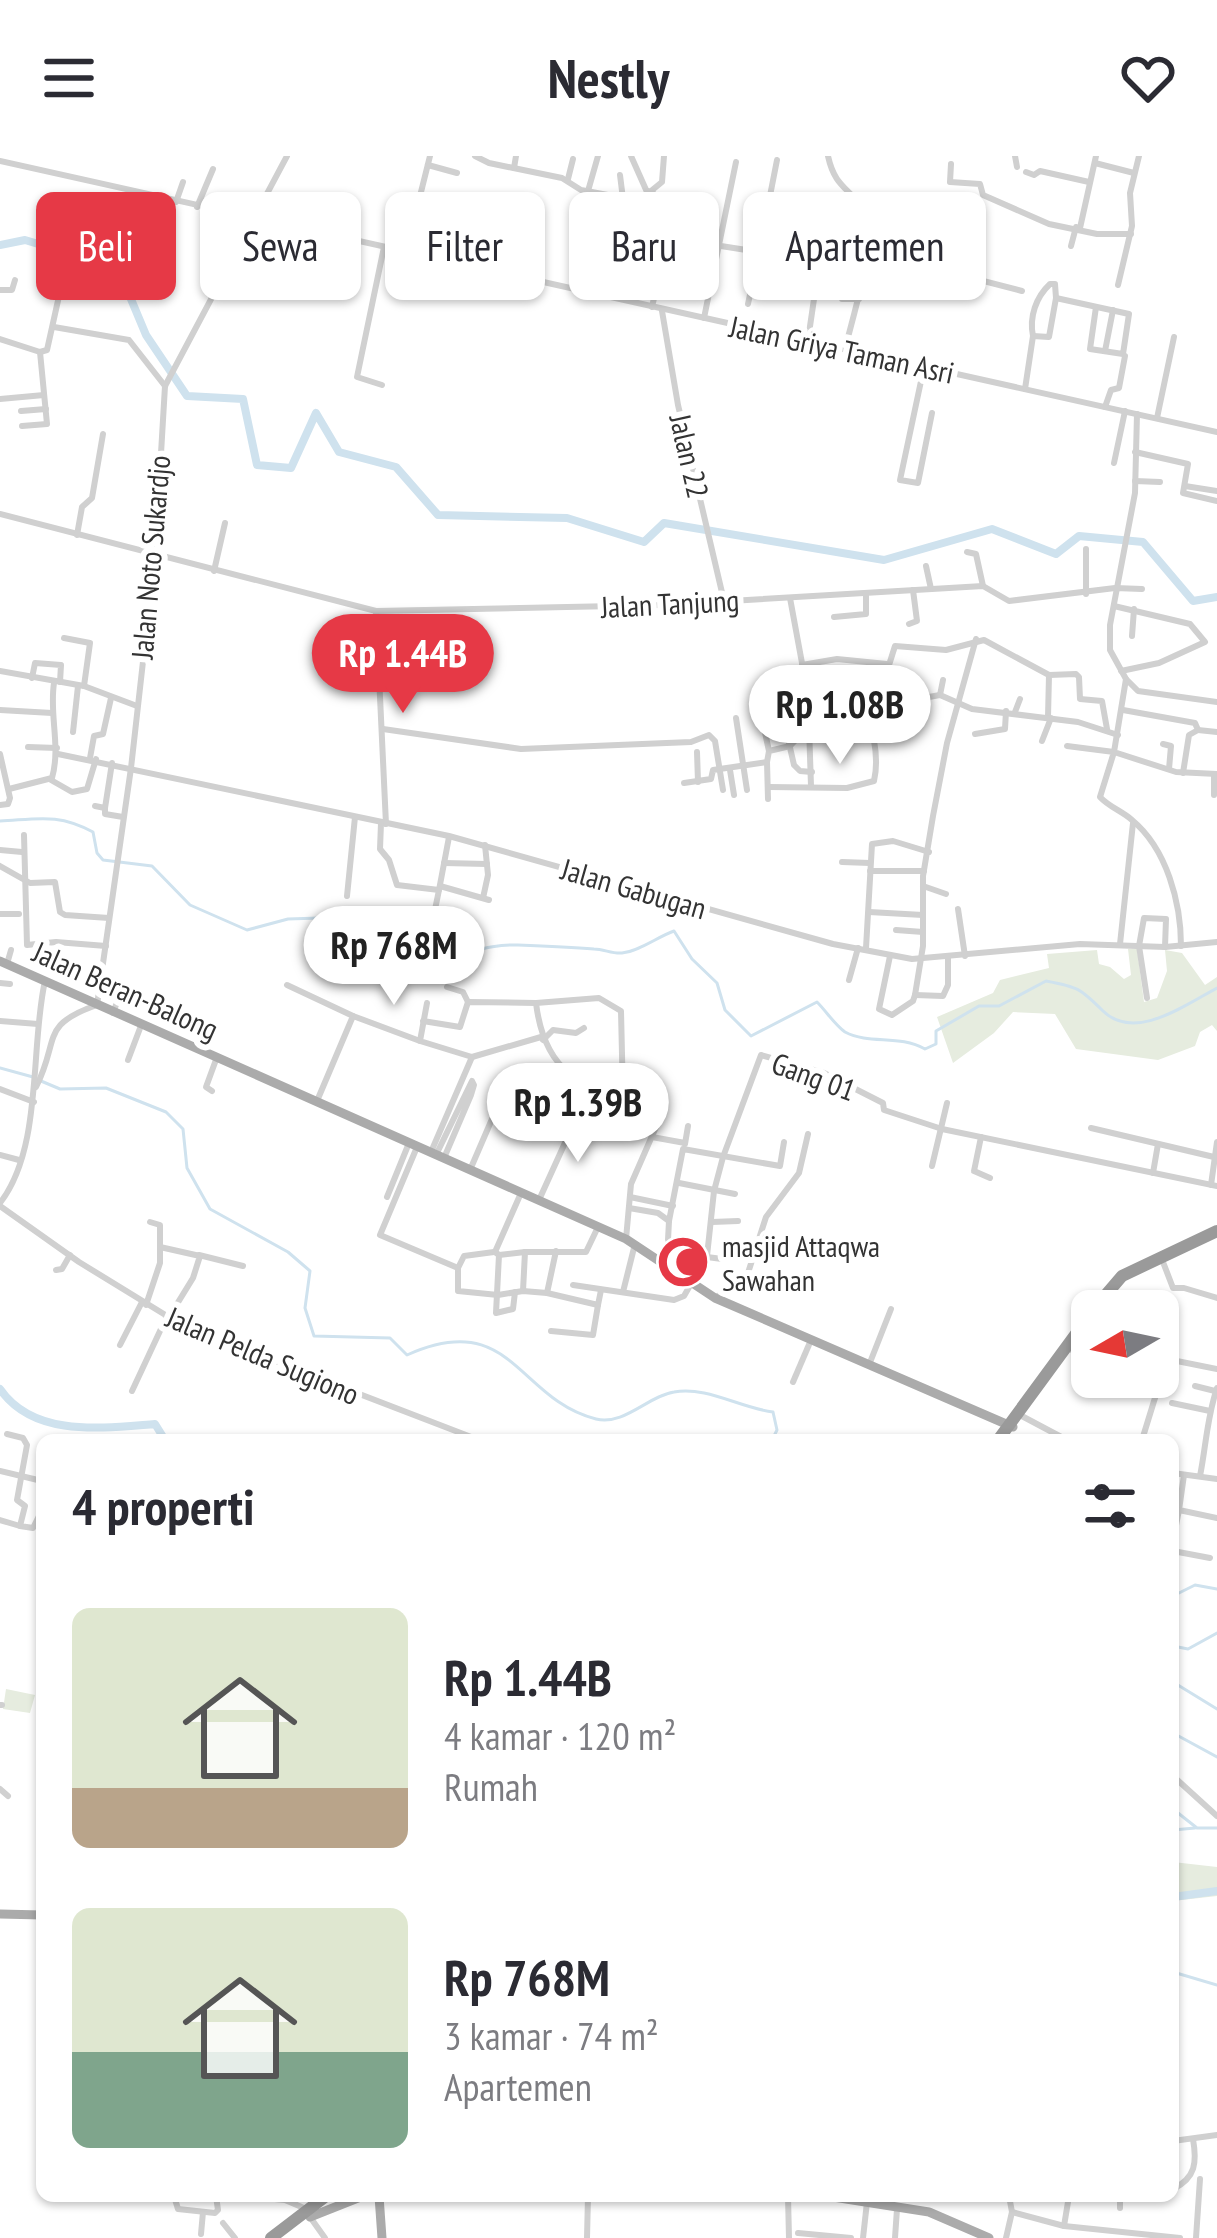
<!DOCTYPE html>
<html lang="id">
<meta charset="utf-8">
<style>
:root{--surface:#fff;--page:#f2f2f3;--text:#2b2b33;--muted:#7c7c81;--accent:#e63946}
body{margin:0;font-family:"PT Sans Narrow",sans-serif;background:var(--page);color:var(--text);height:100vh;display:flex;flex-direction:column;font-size:45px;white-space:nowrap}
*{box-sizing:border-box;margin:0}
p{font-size:39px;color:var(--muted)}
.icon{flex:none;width:66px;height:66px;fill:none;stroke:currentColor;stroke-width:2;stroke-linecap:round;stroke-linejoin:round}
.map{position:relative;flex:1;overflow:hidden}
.side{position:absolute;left:36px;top:1278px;width:1143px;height:768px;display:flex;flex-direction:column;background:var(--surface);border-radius:18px;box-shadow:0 3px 9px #0004}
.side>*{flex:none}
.guide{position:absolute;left:36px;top:36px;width:1146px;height:108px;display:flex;gap:24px}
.needle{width:78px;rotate:261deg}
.buttons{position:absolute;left:1071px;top:1134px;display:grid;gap:24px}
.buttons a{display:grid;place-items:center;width:108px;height:108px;border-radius:18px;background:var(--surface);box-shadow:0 3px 9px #0004;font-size:60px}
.price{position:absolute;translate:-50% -102px;padding:0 27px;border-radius:42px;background:#fff;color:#222;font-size:39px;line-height:78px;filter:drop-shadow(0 3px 6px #0008)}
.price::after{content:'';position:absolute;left:50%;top:72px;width:36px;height:27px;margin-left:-18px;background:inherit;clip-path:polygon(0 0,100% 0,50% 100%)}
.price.current{background:var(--accent);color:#fff}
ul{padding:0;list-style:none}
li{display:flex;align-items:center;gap:36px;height:300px;padding:0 36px}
li span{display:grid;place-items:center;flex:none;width:336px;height:240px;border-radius:18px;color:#555}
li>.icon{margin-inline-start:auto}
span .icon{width:144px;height:144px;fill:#fffc;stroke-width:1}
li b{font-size:51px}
h2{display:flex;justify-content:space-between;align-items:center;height:144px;padding:0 36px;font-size:51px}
.pill{padding:0 42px;border-radius:18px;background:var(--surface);box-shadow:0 3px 9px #0004;font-size:42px;line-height:108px}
.pill.current{background:var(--accent);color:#fff}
header{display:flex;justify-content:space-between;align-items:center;height:156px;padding:0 36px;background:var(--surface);font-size:54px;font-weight:600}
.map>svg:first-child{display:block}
.green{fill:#e6ecdf}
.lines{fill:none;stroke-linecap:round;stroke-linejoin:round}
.stream{stroke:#cfe2ee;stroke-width:3}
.river{stroke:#cfe2ee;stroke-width:8}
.minor{stroke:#d0d0d0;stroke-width:6}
.major{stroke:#ababab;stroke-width:9}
.highway{stroke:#9a9a9a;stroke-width:12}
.labels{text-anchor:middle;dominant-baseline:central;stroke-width:12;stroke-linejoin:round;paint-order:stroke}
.street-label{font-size:30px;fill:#333;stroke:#fff}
.poi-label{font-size:30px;fill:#333;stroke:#fff;text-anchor:start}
</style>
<header><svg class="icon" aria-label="menu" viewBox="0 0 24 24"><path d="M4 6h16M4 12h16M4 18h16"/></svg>Nestly<svg class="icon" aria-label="heart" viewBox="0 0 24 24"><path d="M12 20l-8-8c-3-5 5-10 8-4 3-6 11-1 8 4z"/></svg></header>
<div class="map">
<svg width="1217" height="2082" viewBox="0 0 1217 2082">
<rect width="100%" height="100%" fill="#fff"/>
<g class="green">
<polygon points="1128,793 1137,793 1144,846 1157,842 1167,815 1165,794 1182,797 1205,829 1217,821 1217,875 1212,869 1200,876 1195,890 1158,904 1076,893 1055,858 1013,856 994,877 953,907 937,861 993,837 1000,824 1049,812 1047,798 1097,794 1099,808 1110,811 1124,823 1131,819"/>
<polygon points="6,1533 35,1539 30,1557 3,1553"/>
<polygon points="1173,1706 1217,1711 1217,1740 1173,1745"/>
</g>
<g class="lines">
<g class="stream">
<path d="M0,665C38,663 58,657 93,676L97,697L103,704L152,710L190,749L247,774L288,763L350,761L383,778L388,793C437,818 471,787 518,789C544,790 569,791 594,793C604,793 612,798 622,797C640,795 657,781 674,775L692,803L717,827L725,854L751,880L817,846C826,855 835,869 845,876C870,889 899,878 925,893L936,888V875L979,850H999L1046,825C1078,831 1080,832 1103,855C1135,886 1185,849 1217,832"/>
<polyline points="0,912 33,921"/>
<path d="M41,925L60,933L106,932L166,956L183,973L187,1012L210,1053L288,1096L310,1115L305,1152L314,1180L390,1182L407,1199C512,1152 517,1243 596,1263C624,1270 648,1240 674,1236C707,1230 740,1252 773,1256L777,1274L772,1284"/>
<polyline points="1173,1440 1195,1429 1217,1433"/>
<polyline points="1173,1490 1188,1493 1217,1477"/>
<polyline points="1173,1526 1217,1553"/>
<polyline points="1173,1577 1217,1601"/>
<polyline points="1173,1653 1197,1672 1217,1672"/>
<polyline points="1173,1674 1195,1672"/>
<polyline points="1173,1816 1217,1829"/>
</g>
<g class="river">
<polyline points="0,89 25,84 118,112 146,179 187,240 243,243 257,309 291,312 316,257 339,296 396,311 438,359 567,362 644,386 664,367 884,404 992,373 1056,398 1079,380 1143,386 1193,445 1217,441"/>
<path d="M0,1233C34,1282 103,1272 155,1268L165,1284"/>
<polyline points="1173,1741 1217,1735"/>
</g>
<g class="minor">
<polyline points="475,0 489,7 562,22 581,34 640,45 647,41"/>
<polyline points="631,0 647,36"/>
<path d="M828,0C835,32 849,31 864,54C880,79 851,165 845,194"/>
<polyline points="1015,0 1017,11"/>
<polyline points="0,5 1217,276"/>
<polyline points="1095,7 1134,17"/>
<polyline points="951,8 950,26 980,28 983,39 1049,68 1097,78 1131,78"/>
<polyline points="428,9 457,17"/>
<polyline points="514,12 516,0"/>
<polyline points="1026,16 1034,19 1040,15 1089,26"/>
<polyline points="620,19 623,43"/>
<polyline points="568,23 573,3"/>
<polyline points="588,35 598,0"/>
<polyline points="651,35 662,26 664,0"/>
<polyline points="616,42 605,102 606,111 616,115"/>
<polyline points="651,42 646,40 648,35 653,37 651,42 674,54 652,151"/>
<polyline points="176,46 183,26"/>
<polyline points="197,51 213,13"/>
<polyline points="867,70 892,74"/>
<polyline points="1080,72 1096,0"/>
<polyline points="831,81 867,84"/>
<polyline points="721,90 759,96 748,148"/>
<polyline points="1071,90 1076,71"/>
<polyline points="867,95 1022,135"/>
<polyline points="406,96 430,0"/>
<polyline points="759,96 777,4"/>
<polyline points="913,106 925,69 934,73"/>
<polyline points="838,111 865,113"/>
<polyline points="616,115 627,113 640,45"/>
<polyline points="1118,129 1132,70 1130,37 1139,0"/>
<polyline points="0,134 12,134 15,124"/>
<polyline points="860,136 891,141"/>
<polyline points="612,141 616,115"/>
<polyline points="842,143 859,143"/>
<polyline points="662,155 678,249 724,445"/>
<polyline points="704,162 736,6"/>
<polyline points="54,171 129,184 165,230"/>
<path d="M1033,180C1029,161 1036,141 1050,128H1055L1056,142"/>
<polyline points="0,183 40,196 47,194 63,122"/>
<polyline points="808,184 814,143"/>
<polyline points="1105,195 1113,154"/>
<polyline points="924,211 900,324 918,327 932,257"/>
<polyline points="382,229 357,221 384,91"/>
<polyline points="1025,233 1033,180 1049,181 1056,142 1129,158 1123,198 1090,193 1096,151"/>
<polyline points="0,243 44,239"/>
<polyline points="1105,251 1111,234 1119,232 1125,200"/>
<polyline points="21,255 46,253"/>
<polyline points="1137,258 1135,337 1110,469 1110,494 1126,523 1114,596 1176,616 1217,618"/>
<polyline points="1157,262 1174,181"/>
<polyline points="22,270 47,268 40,196"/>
<polyline points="1135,296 1188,308 1183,337 1217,345"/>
<polyline points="1114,307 1125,255"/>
<polyline points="1135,325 1160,326"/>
<polyline points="1185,330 1217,335"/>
<polyline points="0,358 376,455 662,449 983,430 1009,445 1115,432 1142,433"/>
<polyline points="77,379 82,351 92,342 103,278"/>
<polyline points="967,396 976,398 983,430"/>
<polyline points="926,410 931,433"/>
<polyline points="214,415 225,367"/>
<polyline points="1086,438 1086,393"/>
<polyline points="790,442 809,545"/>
<polyline points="1114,450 1190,468 1205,486 1159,507 1121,515"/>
<polyline points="376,456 386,668"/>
<polyline points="834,461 866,458 866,437"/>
<polyline points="909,468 917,465 913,434"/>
<polyline points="1132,480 1134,453"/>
<polyline points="64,482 90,487 84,530"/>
<polyline points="802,509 837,503 887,508 886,544"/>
<polyline points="889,509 895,490 946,494 984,484 1049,519 1076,518 1079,521 1080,543 1102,545 1107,573"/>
<polyline points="0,515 84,530 137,550"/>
<polyline points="32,522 35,507 61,509 60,526"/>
<polyline points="1126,523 1138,535 1217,546"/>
<polyline points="940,539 943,524"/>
<polyline points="780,548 794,609 800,615 812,616"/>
<polyline points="0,554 52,557"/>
<polyline points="1123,554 1195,567 1198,574 1189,579 1183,617"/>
<polyline points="1015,556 1020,543"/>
<polyline points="1048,561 1049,519"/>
<polyline points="736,562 747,634"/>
<polyline points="809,570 811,630"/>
<polyline points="764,572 769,595"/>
<polyline points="383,573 521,593 691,586 709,579 715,585 723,634"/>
<polyline points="1198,574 1217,576"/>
<polyline points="73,576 78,530"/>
<polyline points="975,578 1005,573 1006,555"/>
<polyline points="1042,585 1051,562"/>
<polyline points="1163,588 1171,590 1169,613"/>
<path d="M1067,590L1114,596L1100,641C1109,651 1122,655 1132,664C1167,693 1181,747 1181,790"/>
<polyline points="28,591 57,592"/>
<polyline points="697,596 698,626"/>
<polyline points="0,598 10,642 8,648 0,649"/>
<polyline points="58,598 449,680 833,788 912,803 1080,788 1165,791 1217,786"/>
<polyline points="90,602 94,580 103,578 111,542"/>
<polyline points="767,606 768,643"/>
<polyline points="730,614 734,639"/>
<polyline points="51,624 72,636 87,633 96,603"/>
<polyline points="684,627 711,623 713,614 767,606 769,595 790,590 809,570 809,545 901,546 940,539 972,553 1078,566 1118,579"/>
<path d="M769,631L847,632L874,625C880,599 872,568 861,544"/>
<path d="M9,633L52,622C61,590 49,559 54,527"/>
<polyline points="1214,639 1214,618"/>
<polyline points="95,650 105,652 112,607"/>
<polyline points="105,652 105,658 123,661"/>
<polyline points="381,667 380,693 389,704 397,729 439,734 449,681"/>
<polyline points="24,679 27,789 56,786 106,790"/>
<polyline points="0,694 22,696"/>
<polyline points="842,706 870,707"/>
<polyline points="444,707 487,708"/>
<polyline points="0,710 30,727 55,726 60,756 65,759 109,762"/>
<polyline points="870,715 924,715"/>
<polyline points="440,730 489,744"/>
<polyline points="923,730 946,738"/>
<polyline points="347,740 355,661"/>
<polyline points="483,742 488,719 485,689"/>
<polyline points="958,753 965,800"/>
<polyline points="869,756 923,759"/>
<polyline points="0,758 19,758"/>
<polyline points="896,774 923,776"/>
<polyline points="430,778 439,734"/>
<polyline points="1120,788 1133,667"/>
<polyline points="866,792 872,688 893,685 929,696"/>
<polyline points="890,800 879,853 892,859 913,845 915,839 923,790 923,720 933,660 947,587 976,483"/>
<polyline points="7,808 11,794"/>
<polyline points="849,824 858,792"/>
<polyline points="0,827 10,828"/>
<polyline points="287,829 353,860 317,945"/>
<polyline points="447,831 463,836 468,846"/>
<polyline points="915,839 943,840 948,829 948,801"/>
<polyline points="1147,842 1139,790 1144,762 1166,763 1165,791"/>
<polyline points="427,847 420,885 472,901 541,881"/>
<polyline points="536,847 599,842 621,855 623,941"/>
<polyline points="113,857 123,830"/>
<polyline points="353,860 420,885"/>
<polyline points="0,865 38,868"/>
<path d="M423,865L460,871L468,846L536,847C546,929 594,932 658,953L656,971L631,1028L626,1083"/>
<polyline points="543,884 553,874 576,877 584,872"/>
<polyline points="128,904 142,867"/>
<path d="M36,931C60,884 39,869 97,849L131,612L155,399L165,230L287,0"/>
<polyline points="0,933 34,946"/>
<polyline points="212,935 206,931 217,901"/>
<polyline points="1091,972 1214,1001"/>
<polyline points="652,981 685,987"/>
<polyline points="981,981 974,1015 990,1022"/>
<polyline points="685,988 688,970"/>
<polyline points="417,991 380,1079 458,1112 458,1135 498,1139 523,1135 547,1137 598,1149 601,1134"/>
<polyline points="431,996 472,901"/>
<polyline points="0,999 19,1004"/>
<polyline points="436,999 472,925 474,929 471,939 444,1002"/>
<polyline points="932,1010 947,947"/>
<polyline points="470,1014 492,963"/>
<polyline points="1153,1017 1158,988"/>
<polyline points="679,1027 735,1038"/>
<polyline points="1211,1029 1217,986"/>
<polyline points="387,1041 409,987"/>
<polyline points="630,1041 673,1050"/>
<polyline points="539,1044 579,956"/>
<path d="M0,1047C43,992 30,890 45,825"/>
<polyline points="0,1050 79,1106 185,1171 479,1284"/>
<polyline points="629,1052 658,1057 669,1065 668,1084 707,1098"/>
<polyline points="669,1065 683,993 780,1010 784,986"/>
<polyline points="712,1066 738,1065"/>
<polyline points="160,1091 200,1100 193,1122 169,1161"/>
<polyline points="199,1099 243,1110"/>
<polyline points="499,1099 525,1096"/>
<polyline points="707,1101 722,1103 724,1092"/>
<polyline points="1163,1106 1173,1132 1184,1132 1217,1142"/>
<polyline points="458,1112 464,1100 494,1096"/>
<polyline points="56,1114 62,1113 70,1099"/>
<polyline points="573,1129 674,1144 684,1140 707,1100 714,1035 723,1001 761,899 824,917 883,947 884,954 942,973 1217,1030"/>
<polyline points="523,1135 525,1096 586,1096 598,1071"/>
<polyline points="515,1136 513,1153 496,1157 499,1099 495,1096 521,1037"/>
<polyline points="623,1136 635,1088"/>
<polyline points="547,1137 556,1095"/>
<polyline points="715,1142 747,1120 766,1061 799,1017 808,978"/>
<polyline points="146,1149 160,1107 160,1069 150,1066"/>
<polyline points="551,1175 593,1179 598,1149"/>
<polyline points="1175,1187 1167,1203 1217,1213"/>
<polyline points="120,1189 142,1146"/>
<polyline points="1072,1194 1092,1208"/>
<polyline points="869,1209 891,1153"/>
<polyline points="793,1226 811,1184"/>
<polyline points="1195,1230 1215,1235"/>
<polyline points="132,1235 167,1160"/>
<polyline points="1172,1247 1210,1255"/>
<polyline points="1018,1258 1067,1284"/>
<polyline points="7,1278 23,1282 27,1289 17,1344 25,1350 20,1370 33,1372 42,1354"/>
<polyline points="1142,1284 1167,1203 1158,1196"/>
<polyline points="0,1315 42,1325"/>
<polyline points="1173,1317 1217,1323"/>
<polyline points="1184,1319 1179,1354 1217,1362"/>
<path d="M1200,1320C1206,1290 1207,1261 1217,1232"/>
<polyline points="0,1364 20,1370"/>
<polyline points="1173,1385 1179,1354"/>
<polyline points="1173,1395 1210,1402"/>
<polyline points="0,1549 2,1549"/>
<polyline points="1173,1620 1217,1660"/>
<polyline points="0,1633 8,1640"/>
<polyline points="1173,1985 1217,1979"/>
<path d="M1173,2033C1196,2022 1197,2006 1193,1983"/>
<polyline points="174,2040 178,2053 215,2057 218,2054 216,2040"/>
<polyline points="245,2040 285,2044 304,2052"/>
<polyline points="788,2040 789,2082"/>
<polyline points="1120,2052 1120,2040"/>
<polyline points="1012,2056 1064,2070 1180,2082"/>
<polyline points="310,2061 325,2082"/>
<polyline points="223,2067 235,2082"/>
<polyline points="1064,2070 1069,2040"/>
<polyline points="798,2077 851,2082"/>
<polyline points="201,2078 203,2056"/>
<polyline points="587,2082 588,2040"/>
<polyline points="863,2082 867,2046"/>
<polyline points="895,2082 897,2053"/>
<polyline points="1006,2082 1012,2056 1009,2040"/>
<polyline points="1196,2082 1200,2023"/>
</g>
<g class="major">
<polyline points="0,805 626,1083 715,1142 1013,1271"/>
<polyline points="0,1758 42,1759"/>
<polyline points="379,2040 382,2082"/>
<polyline points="827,2040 929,2056 989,2082"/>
<polyline points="310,2061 363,2040"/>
</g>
<g class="highway">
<polyline points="1092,1155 1122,1120 1217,1075"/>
<polyline points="998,1284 1092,1156"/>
<polyline points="271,2082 326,2040"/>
</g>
</g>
<defs>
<g id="mosque-disc" transform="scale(2.7)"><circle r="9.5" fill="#e63946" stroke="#fff"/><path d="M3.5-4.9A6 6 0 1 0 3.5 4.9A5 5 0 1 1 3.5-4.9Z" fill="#fff"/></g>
</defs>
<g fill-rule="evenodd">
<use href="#mosque-disc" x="683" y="1106"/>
</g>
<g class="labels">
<g class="street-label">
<text transform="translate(842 193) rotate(12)">Jalan Griya Taman Asri</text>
<text transform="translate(690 300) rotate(77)">Jalan 22</text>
<text transform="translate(150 401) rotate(-85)">Jalan Noto Sukardjo</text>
<text transform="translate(670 447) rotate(-3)">Jalan Tanjung</text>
<text transform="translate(634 732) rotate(16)">Jalan Gabugan</text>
<text transform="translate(126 834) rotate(24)">Jalan Beran-Balong</text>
<text transform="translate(814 920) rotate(20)">Gang 01</text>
<text transform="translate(263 1199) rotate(23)">Jalan Pelda Sugiono</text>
</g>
<g class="poi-label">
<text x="722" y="1089">masjid Attaqwa<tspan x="722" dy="34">Sawahan</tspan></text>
</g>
</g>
</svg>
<div class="buttons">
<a><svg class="needle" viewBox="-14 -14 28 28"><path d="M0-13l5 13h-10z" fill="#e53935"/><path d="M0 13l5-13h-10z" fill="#7c7c81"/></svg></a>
</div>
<b class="price current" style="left:403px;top:560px">Rp 1.44B</b>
<b class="price" style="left:840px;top:611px">Rp 1.08B</b>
<b class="price" style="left:394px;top:852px">Rp 768M</b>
<b class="price" style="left:578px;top:1009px">Rp 1.39B</b>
<div class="guide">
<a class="pill current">Beli</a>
<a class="pill">Sewa</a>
<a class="pill">Filter</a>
<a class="pill">Baru</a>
<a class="pill">Apartemen</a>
</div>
<section class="side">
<h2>4 properti<svg class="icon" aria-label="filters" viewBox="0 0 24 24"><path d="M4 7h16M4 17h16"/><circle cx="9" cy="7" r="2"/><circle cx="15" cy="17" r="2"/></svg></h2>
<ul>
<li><span style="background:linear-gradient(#dfe7d0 75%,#b9a48a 0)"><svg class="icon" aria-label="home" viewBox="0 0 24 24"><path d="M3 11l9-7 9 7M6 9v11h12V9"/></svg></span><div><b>Rp 1.44B</b><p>4 kamar · 120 m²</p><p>Rumah</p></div></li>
<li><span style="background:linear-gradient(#dfe7d0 60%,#7fa58c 0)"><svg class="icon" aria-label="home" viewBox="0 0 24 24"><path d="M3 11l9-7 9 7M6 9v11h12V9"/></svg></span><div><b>Rp 768M</b><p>3 kamar · 74 m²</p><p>Apartemen</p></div></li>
</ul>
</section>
</div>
